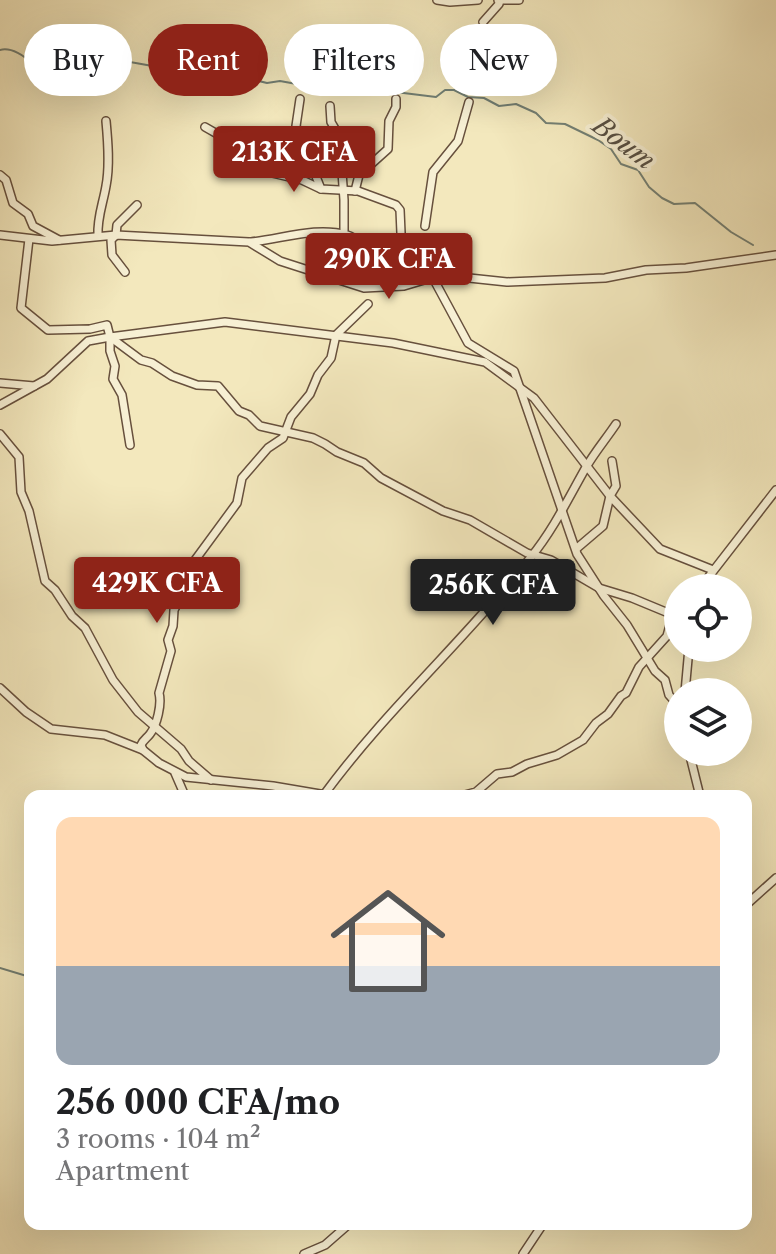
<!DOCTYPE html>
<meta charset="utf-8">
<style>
:root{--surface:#fff;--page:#f6f6f6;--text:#202124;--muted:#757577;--line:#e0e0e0;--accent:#8f2418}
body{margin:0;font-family:"Libre Caslon Text",serif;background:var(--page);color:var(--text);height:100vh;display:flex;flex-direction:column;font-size:30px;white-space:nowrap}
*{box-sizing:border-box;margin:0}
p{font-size:26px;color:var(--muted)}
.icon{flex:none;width:44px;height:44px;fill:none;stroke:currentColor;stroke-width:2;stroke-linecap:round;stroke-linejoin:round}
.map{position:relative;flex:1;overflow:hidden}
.side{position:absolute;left:24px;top:790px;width:728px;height:440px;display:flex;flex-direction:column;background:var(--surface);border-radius:16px;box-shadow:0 8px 32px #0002}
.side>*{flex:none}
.top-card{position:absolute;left:24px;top:24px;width:728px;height:72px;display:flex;gap:16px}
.buttons{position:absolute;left:664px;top:574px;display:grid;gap:16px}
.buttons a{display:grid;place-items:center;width:88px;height:88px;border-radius:50%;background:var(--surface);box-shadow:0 8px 32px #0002;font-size:40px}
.price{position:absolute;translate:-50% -68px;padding:0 18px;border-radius:8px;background:var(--accent);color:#fff;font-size:26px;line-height:52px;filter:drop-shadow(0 2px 4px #0008)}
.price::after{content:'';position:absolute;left:50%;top:48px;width:24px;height:18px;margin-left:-12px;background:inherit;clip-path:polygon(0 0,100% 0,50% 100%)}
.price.active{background:#222;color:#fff}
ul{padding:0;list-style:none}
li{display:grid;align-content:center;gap:16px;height:424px;padding:0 32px}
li+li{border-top:2px solid var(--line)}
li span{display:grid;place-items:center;height:248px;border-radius:16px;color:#555}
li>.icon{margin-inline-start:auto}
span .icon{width:144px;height:144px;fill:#fffc;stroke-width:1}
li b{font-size:34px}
.chip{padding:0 28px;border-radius:36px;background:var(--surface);box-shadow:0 8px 32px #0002;font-size:28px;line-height:72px}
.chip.active{background:var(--accent);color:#fff}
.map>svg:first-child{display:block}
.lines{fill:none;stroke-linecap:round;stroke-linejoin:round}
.stream{stroke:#737f73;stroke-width:2}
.minor-casing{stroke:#67503d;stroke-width:10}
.minor{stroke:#f7f0d4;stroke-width:7}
.labels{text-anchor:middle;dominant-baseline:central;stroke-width:8;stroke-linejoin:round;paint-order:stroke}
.water-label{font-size:26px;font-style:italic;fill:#564e42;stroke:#f7f0d4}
</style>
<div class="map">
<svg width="776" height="1254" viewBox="0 0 776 1254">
<rect width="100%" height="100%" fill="#f3e8bd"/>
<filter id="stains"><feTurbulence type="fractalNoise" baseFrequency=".0025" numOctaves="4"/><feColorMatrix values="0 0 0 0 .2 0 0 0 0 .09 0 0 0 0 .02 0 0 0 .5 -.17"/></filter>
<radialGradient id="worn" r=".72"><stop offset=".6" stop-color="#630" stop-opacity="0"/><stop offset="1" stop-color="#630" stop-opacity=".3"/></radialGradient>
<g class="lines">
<g class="stream">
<path d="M0,50C11,47 26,56 31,64H62L80,69L95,63L98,58L111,53L121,55L130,62L175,70L195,71L201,75L213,74L216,78L220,77L226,81L238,76L267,83L280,81L302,85L309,83L320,87L328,86L342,92L371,89L436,97L445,90H454L468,97L484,98L499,106L516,104L536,113L546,123L565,124L598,140L611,149L621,164L638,170L649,187L662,198L674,204L695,203L731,232L753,245"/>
<polyline points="0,968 30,977"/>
</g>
<g class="minor-casing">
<g id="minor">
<polyline points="437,0 450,2 478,0"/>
<polyline points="498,0 519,0"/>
<polyline points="483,22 499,4 500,0"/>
<polyline points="300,99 296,126 321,189"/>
<polyline points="330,106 331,122 338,134 340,144 344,200 344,234"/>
<polyline points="205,127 247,151 258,165 272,173 302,180 321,189 358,191 396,205 400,210 401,233"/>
<polyline points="0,175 6,180 13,203 28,214 33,226 59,240"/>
<polyline points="355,191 359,175 388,149 389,121 396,107 396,99"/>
<polyline points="425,226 433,172 458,141 469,102"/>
<polyline points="0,235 52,241 116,235 249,242 280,261 364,288 404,286 441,275 507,282 605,278 646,270 686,268 776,255"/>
<path d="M98,236C97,217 103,204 106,186C110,166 108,142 106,121"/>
<path d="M251,242C282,239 316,226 347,235C355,237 362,244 368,249L376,248"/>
<polyline points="125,272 112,255 111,240 116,235 117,225 137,205"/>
<polyline points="433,278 468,343 514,371 577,554 604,596 627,625 655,671 665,680 669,695 678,705"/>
<polyline points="110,337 110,351 115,366 113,379 122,395 130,445"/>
<polyline points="0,383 34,386"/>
<polyline points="0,405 47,379 88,341 110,337 107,325 90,329 48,330 21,308 29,239"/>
<polyline points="0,434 19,457 21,492 29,511 45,581 55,590 72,616 85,628 113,680 138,712 181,749 189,761 211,780"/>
<polyline points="576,549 603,526 610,496 616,486 612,461"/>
<polyline points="700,588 776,490"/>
<polyline points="678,617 632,598 599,588 551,560 527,553 470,520 443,511 381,478 364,463 337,452 325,444 313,438 260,426 249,415 239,411 218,386 197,385 172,376 152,363 141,360 110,337 225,322 393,343 485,362 534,398 610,496 660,549 713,570"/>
<polyline points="0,688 26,712 51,729 105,735 143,750 159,763 186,777 273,786 326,795"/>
<polyline points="685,692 689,648"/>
<path d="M143,750L141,745C143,740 147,738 150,734C157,725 162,704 159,693L171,651L168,640L173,626L174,610L183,593L187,571L237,503L242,478L268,448L283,438L291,417L310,394L318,375L331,358L336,335L368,304"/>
<polyline points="689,752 700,796"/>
<polyline points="175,773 185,796"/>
<path d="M323,796C385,711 465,640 531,557C553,530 568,499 585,469C594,453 606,439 616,424"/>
<polyline points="461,796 476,792 497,774 512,772 527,764 557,755 583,740 596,723 608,714 621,696 626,693 639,667 667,636 670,625 676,617"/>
<polyline points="746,905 776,878"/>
<polyline points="304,1254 325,1245 349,1224"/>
<polyline points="523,1254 543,1224"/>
</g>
</g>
<use href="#minor" class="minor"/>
</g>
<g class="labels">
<g class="water-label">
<text transform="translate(624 143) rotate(37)">Boum</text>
</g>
</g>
<rect width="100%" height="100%" filter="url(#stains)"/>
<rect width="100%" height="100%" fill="url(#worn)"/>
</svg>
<div class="buttons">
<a><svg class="icon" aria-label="locate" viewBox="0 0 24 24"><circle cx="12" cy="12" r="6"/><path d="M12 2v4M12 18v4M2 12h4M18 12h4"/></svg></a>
<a><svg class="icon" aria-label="layers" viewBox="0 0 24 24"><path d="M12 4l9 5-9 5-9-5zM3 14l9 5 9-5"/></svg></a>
</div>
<b class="price" style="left:294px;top:194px">213K CFA</b>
<b class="price" style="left:389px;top:301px">290K CFA</b>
<b class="price" style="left:157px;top:625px">429K CFA</b>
<b class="price active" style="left:493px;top:627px">256K CFA</b>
<div class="top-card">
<a class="chip">Buy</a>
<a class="chip active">Rent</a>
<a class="chip">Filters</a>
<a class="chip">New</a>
</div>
<section class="side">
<ul>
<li><span style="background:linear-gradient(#ffd9b3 60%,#9aa5b1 0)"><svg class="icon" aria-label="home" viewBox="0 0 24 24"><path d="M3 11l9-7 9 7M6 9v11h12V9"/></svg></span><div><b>256 000 CFA/mo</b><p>3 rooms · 104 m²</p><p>Apartment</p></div></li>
</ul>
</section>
</div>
